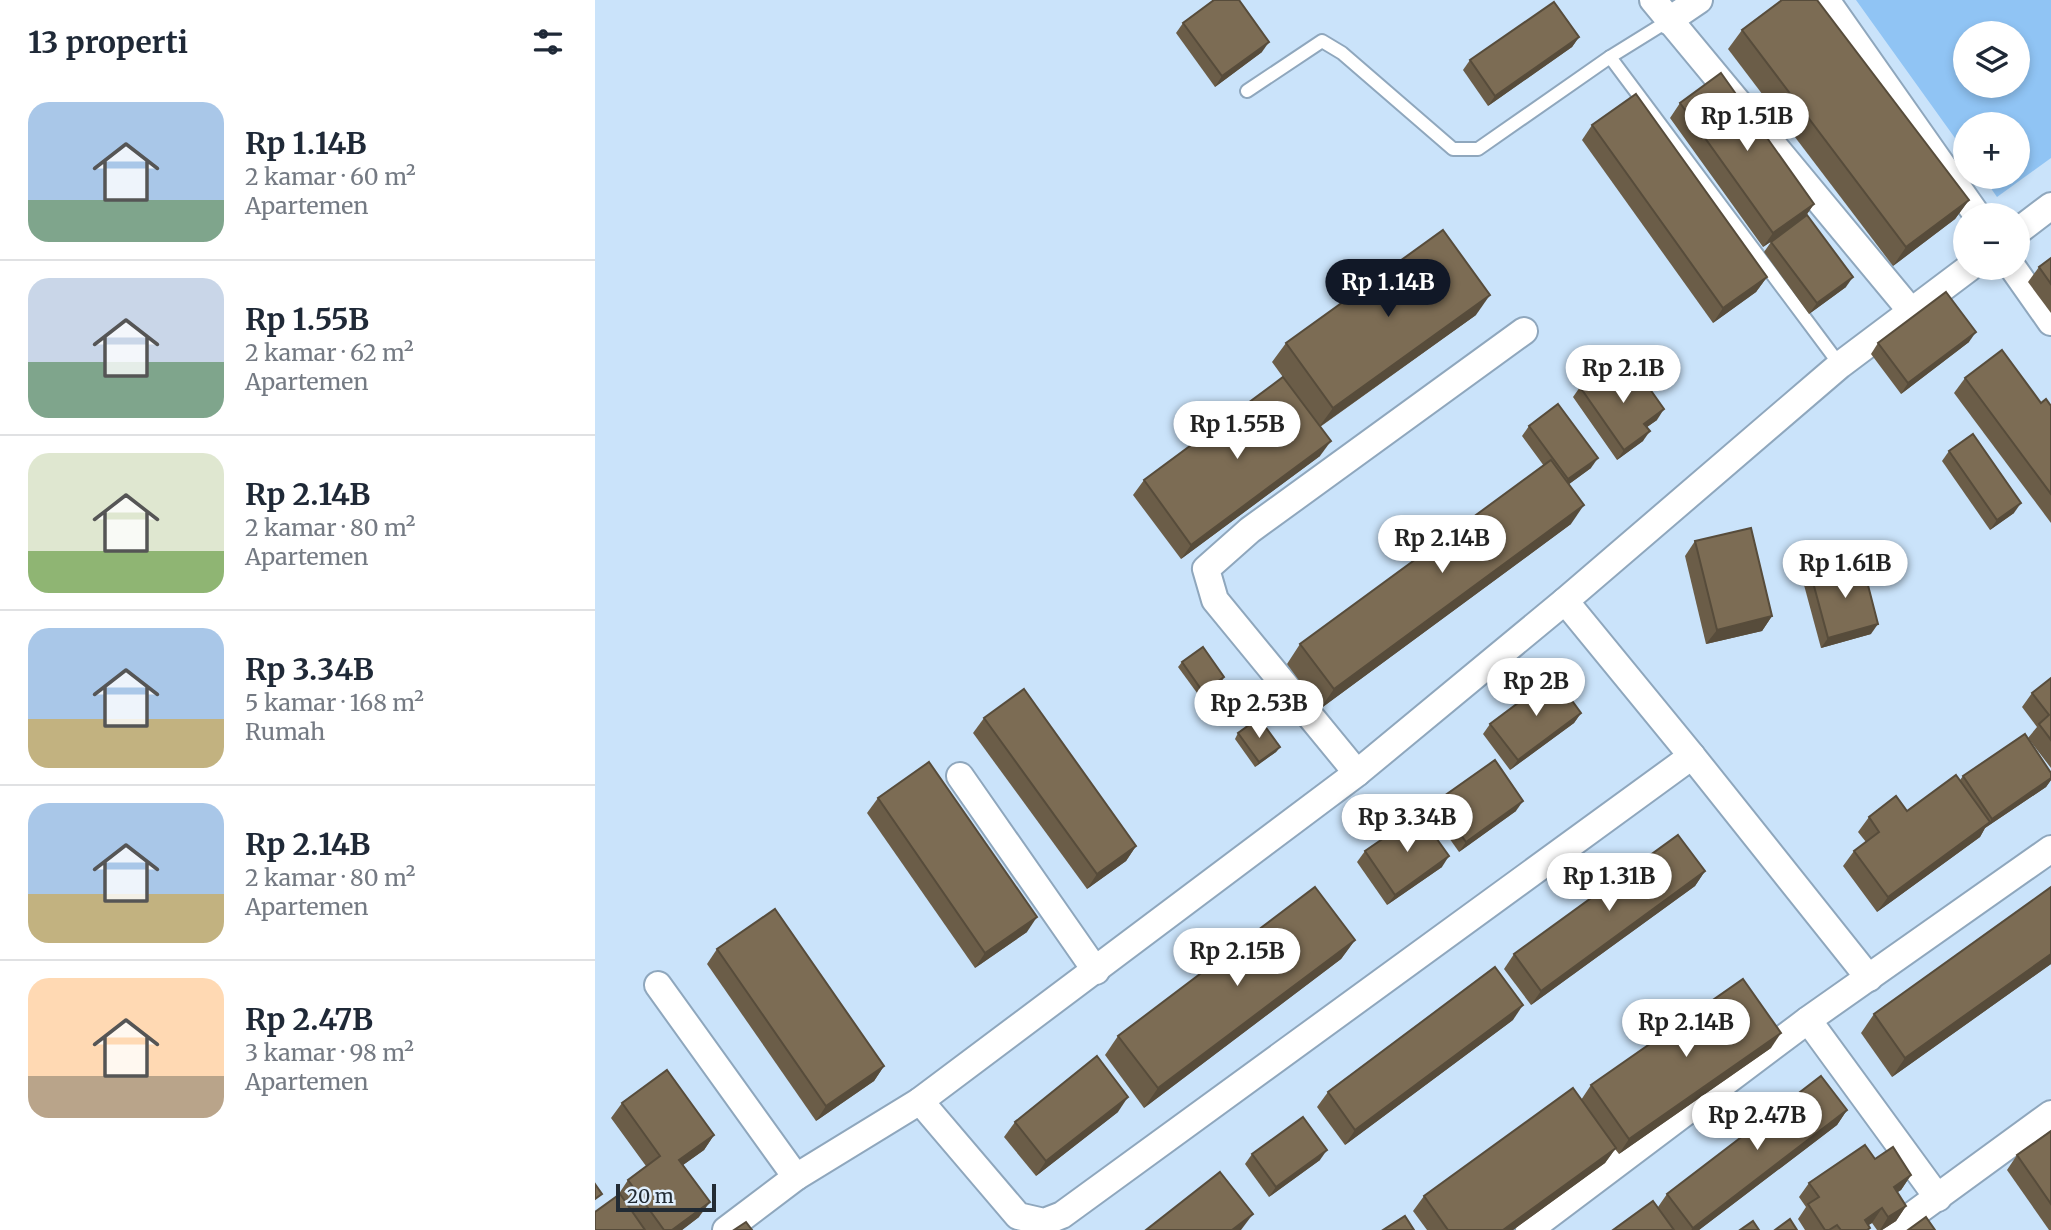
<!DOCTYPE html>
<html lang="id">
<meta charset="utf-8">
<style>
:root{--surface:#fff;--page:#f2f2f3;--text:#1f2937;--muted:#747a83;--line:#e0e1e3;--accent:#111827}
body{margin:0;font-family:Merriweather,serif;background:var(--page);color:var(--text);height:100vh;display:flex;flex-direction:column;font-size:26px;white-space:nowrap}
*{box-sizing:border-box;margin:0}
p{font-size:23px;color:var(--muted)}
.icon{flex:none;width:38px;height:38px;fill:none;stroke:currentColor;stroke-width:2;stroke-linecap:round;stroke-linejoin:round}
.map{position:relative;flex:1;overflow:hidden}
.sheet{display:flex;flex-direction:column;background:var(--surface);width:595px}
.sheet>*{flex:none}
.controls{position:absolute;left:1358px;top:21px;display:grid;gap:14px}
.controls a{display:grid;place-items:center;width:77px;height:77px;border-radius:50%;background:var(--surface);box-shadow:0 4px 10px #0003;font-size:35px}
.scale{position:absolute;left:21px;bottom:18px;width:100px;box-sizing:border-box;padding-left:7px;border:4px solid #222b34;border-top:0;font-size:19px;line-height:24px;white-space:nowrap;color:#222b34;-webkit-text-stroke:5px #e0effd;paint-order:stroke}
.price{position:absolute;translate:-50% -60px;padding:0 16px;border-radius:24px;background:#fff;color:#222;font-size:23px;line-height:46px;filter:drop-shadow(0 2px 4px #0008)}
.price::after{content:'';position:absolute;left:50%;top:42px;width:21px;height:16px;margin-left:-10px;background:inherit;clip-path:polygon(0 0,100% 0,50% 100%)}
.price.active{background:var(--accent);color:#fff}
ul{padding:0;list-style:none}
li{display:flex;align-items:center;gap:21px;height:175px;padding:0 28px}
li+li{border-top:2px solid var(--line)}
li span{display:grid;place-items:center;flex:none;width:196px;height:140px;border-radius:21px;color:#555}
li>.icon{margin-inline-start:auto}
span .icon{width:84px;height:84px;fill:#fffc;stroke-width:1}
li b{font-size:30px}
h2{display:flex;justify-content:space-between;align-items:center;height:84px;padding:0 28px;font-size:30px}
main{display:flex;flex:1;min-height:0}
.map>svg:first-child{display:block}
.green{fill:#90c4f4;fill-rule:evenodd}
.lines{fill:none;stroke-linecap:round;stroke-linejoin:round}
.service-casing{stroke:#8fa7bd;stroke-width:16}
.minor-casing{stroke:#8fa7bd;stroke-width:30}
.service{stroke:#fff;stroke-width:12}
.minor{stroke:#fff;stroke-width:26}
.wall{fill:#6b5d48}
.shaded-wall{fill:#574c3b}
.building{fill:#7c6c54;stroke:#574c3b;stroke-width:2}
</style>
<main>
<section class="sheet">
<h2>13 properti<svg class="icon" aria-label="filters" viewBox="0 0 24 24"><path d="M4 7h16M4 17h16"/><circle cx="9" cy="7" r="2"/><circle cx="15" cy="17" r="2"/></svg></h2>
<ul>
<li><span style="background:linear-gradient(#a9c7e8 70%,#7fa58c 0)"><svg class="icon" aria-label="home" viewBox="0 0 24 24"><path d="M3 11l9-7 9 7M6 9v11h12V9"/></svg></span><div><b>Rp 1.14B</b><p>2 kamar · 60 m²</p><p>Apartemen</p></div></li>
<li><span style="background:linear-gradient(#c9d6e8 60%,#7fa58c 0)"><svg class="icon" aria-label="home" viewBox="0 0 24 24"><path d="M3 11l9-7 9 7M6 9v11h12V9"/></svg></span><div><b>Rp 1.55B</b><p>2 kamar · 62 m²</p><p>Apartemen</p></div></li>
<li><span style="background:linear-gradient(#dfe7d0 70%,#8fb573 0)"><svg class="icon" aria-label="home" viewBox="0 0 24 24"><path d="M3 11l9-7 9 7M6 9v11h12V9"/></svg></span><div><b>Rp 2.14B</b><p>2 kamar · 80 m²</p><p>Apartemen</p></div></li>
<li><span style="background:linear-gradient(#a9c7e8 65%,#c2b280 0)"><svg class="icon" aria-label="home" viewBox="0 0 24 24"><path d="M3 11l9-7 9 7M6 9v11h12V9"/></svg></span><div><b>Rp 3.34B</b><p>5 kamar · 168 m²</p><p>Rumah</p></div></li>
<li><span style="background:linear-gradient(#a9c7e8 65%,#c2b280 0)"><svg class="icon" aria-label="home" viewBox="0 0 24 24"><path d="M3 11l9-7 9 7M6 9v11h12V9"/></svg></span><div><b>Rp 2.14B</b><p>2 kamar · 80 m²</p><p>Apartemen</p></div></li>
<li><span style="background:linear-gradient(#ffd9b3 70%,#b9a48a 0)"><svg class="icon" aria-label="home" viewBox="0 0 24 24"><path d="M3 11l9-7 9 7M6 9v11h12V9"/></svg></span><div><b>Rp 2.47B</b><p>3 kamar · 98 m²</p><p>Apartemen</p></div></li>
</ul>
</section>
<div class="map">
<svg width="1456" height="1230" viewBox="0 0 1456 1230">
<rect width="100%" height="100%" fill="#cae3fa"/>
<path class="green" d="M1261,0H1456V158L1402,197L1388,177H1423V124H1370V152ZM1370,33H1423V86H1370Z"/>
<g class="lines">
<g class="service-casing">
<g id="service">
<polyline points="1015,57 1245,365"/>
<polyline points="652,91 727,41 747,53 858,149 883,149 1015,57 1073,21"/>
</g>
</g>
<g class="minor-casing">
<g id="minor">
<polyline points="1058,0 1316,311"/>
<polyline points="1231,0 1382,215"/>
<polyline points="1073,21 1104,0"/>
<polyline points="1423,231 1456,206"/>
<polyline points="1418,268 1456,322"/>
<polyline points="1097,756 1274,978"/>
<polyline points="762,773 620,600 611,569 655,530 929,331"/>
<polyline points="365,776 501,971"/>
<polyline points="63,985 201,1177"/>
<polyline points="1213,1020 1343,1198"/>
<polyline points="325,1101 762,773 970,601 1245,365 1374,268"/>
<polyline points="131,1230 201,1177 325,1101 423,1216 449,1222 467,1215 1097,756 970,601"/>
<polyline points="934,1230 1213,1020 1456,849"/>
<polyline points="1297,1230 1456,1114"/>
</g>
</g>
<use href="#service" class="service"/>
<use href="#minor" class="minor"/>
</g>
<g class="wall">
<polygon points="588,23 667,52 620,87 581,33"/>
<polygon points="1147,30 1374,200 1360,219 1298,266 1133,49"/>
<polygon points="984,37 977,47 893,106 868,70 875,60"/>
<polygon points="1085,103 1219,204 1210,217 1251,287 1214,314 1169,252 1176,242 1186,235 1168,247 1075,118"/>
<polygon points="997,125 1172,277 1161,292 1118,323 987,140"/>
<polygon points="1456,258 1456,313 1433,282 1444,267"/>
<polygon points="881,315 725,427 725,456 586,559 538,495 549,480 698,391 677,362 691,343"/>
<polygon points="1374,342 1306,394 1276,354 1283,343"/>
<polygon points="1370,378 1456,406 1456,523 1359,393"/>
<polygon points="1020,382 1062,420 1052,427 1048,441 1022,460 978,397 985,387"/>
<polygon points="934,426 996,468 974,484 976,524 725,709 692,664 705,644 949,466 927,436"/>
<polygon points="1354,451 1419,513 1395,530 1347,461"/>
<polygon points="1100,541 1177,616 1167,631 1111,644 1090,556"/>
<polygon points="1216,575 1276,634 1226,648 1209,585"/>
<polygon points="587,662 629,677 626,682 605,697 583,667"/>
<polygon points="1456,678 1456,768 1433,738 1442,727 1427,707 1437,693"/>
<polygon points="986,713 979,723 915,770 888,734 895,724"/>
<polygon points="389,718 541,846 531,861 492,889 378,733"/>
<polygon points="643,733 685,747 681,752 660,767 640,739"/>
<polygon points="1456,773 1456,780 1451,787 1390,828 1385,837 1282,912 1248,866 1259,851 1271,842 1263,832 1274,817 1312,811 1365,780 1368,776"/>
<polygon points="283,798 432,932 380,968 272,813"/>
<polygon points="842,801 921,811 864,852 835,811"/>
<polygon points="770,851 847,867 792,905 762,862"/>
<polygon points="1110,871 1100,886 936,1005 909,969 919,954"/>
<polygon points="1456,887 1456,964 1297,1077 1266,1033 1279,1014"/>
<polygon points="760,940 746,959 549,1108 510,1055 523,1036"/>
<polygon points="122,949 289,1066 279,1081 221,1121 112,964"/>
<polygon points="918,1020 750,1145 722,1107 733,1092"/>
<polygon points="1176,1048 1024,1154 1020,1149 1010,1163 918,1230 832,1230 818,1211 829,1196 986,1100 996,1085"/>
<polygon points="27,1103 119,1135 109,1150 88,1165 104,1217 87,1230 0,1230 33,1180 51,1166 16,1118"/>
<polygon points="1252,1110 1242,1125 1104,1230 1018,1230 1063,1207 1072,1194"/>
<polygon points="523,1112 441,1176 409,1137 420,1122"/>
<polygon points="1456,1131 1456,1230 1454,1230 1412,1170 1422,1155"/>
<polygon points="657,1154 725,1160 674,1197 650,1164"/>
<polygon points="1280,1159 1316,1175 1306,1190 1302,1192 1311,1206 1301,1221 1287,1230 1282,1230 1277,1223 1273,1225 1274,1230 1210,1230 1203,1219 1211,1207 1204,1197 1214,1183"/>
</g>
<g class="shaded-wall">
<polygon points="984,37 977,47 893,106 900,96"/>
<polygon points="674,42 667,52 620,87 627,76"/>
<polygon points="1374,200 1360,219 1298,266 1311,247"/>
<polygon points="1219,204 1209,218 1168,247 1178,233"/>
<polygon points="1172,277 1161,292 1118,323 1128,308"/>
<polygon points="1258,277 1251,287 1214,314 1222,303"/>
<polygon points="895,295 881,315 724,427 738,408"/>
<polygon points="1381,332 1374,342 1306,394 1313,383"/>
<polygon points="1069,409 1062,420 1042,434 1049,424"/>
<polygon points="1055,431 1048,441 1022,460 1029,450"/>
<polygon points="736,441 725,456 586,559 596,545"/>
<polygon points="1003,458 996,468 966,490 973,479"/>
<polygon points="1426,503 1419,513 1395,530 1402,520"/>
<polygon points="989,505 976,524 725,709 739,689"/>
<polygon points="1177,616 1167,631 1111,644 1122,630"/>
<polygon points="1283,624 1276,634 1226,648 1233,638"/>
<polygon points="629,677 626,682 605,697 608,692"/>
<polygon points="986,713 979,723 915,770 923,760"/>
<polygon points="685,747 681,752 660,767 664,762"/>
<polygon points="1456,778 1456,780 1451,787 1390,828 1385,837 1282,912 1293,897 1394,823 1397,819"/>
<polygon points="928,801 921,811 864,852 871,842"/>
<polygon points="541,846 531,861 492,889 502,874"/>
<polygon points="854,856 847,867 792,905 800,895"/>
<polygon points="1110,871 1100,886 936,1005 946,991"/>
<polygon points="442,917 432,932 380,968 390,953"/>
<polygon points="760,940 746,959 549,1108 563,1088"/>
<polygon points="1456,954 1456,964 1297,1077 1310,1058"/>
<polygon points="928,1005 918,1020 750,1145 760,1130"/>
<polygon points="1186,1033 1176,1048 1024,1154 1034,1139"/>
<polygon points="289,1066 279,1081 221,1121 231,1106"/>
<polygon points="533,1097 523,1112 441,1176 451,1161"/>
<polygon points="1252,1110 1242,1125 1104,1230 1096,1230"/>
<polygon points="119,1135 109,1150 74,1175 84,1160"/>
<polygon points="1021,1148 1010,1163 918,1230 908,1230"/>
<polygon points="732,1150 725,1160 674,1197 681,1187"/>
<polygon points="1316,1175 1306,1190 1288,1202 1299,1187"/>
<polygon points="115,1202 104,1217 87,1230 77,1230"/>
<polygon points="1311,1206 1301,1221 1287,1230 1285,1230 1293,1217"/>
<polygon points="1287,1208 1277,1223 1266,1230 1270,1220"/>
<polygon points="658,1214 646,1230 637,1230"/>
</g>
<g class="building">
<polygon points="619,0 644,0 674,42 627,76 588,23"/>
<polygon points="1187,0 1222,0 1374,200 1311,247 1147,30"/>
<polygon points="959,2 984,37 900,96 875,60"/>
<polygon points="1126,73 1219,204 1178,233 1085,103"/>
<polygon points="1041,94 1172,277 1128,308 997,125"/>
<polygon points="1212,215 1258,277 1222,303 1176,242"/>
<polygon points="848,230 895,295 738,408 691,343"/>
<polygon points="1456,258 1456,284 1444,267"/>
<polygon points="1351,292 1381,332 1313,383 1283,343"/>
<polygon points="1407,350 1446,403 1451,399 1456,406 1456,494 1370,378"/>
<polygon points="1040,368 1069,409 1049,424 1055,431 1029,450 985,387 1010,369 1020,382"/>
<polygon points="688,377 736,441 596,545 549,480"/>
<polygon points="963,404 1003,458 973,479 934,426"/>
<polygon points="1378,434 1426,503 1402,520 1354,451"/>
<polygon points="956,460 989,505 739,689 705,644"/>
<polygon points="1156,528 1177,616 1122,630 1100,541"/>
<polygon points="1267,562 1283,624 1233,638 1216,575"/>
<polygon points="608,647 629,677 608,692 587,662"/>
<polygon points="959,676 986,713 923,760 895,724"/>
<polygon points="1456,678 1456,740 1444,724 1454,715 1437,693"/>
<polygon points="429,689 541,846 502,874 389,718"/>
<polygon points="664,718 685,747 664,762 643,733"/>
<polygon points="1430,734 1456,773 1456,778 1397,819 1368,776"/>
<polygon points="900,760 928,801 871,842 842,801"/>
<polygon points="334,762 442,917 390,953 283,798"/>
<polygon points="1361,775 1395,822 1293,897 1259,851 1284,832 1274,817 1301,796 1312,811"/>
<polygon points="824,814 854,856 800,895 770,851"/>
<polygon points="1083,835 1110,871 946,991 919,954"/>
<polygon points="720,887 760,940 563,1088 523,1036"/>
<polygon points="1456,887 1456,954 1310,1058 1279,1014"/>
<polygon points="180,909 289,1066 231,1106 122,949"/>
<polygon points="900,967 928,1005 760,1130 733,1092"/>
<polygon points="1148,979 1186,1033 1034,1139 996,1085"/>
<polygon points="502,1056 533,1097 451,1161 420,1122"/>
<polygon points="72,1070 119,1135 84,1160 115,1202 77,1230 69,1230 33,1180 65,1156 27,1103"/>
<polygon points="1226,1076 1252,1110 1098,1228 1072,1194"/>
<polygon points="978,1088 1021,1148 908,1230 853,1230 829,1196"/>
<polygon points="708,1117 732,1150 681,1187 657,1154"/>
<polygon points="1456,1131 1456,1204 1422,1155"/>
<polygon points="1270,1145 1280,1159 1298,1147 1316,1175 1299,1187 1311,1206 1293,1217 1287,1208 1270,1220 1275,1228 1272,1230 1246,1230 1242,1225 1234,1230 1230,1230 1213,1204 1224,1197 1214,1183"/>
<polygon points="625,1172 658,1214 637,1230 551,1230"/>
<polygon points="0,1184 7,1194 0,1199"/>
<polygon points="25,1194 50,1230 0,1230 0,1212"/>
<polygon points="1058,1201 1079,1230 1018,1230"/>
<polygon points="810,1216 819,1230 788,1230"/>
<polygon points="1331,1217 1340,1230 1313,1230"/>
<polygon points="1195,1219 1202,1230 1180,1230"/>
<polygon points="1158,1221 1164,1230 1145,1230"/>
<polygon points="151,1222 157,1230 139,1230"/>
</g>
</svg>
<div class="controls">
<a><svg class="icon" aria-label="layers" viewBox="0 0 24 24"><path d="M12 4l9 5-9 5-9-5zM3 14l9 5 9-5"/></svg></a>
<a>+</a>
<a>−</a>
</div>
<div class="scale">20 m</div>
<b class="price" style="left:1152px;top:153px">Rp 1.51B</b>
<b class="price active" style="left:793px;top:319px">Rp 1.14B</b>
<b class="price" style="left:1028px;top:405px">Rp 2.1B</b>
<b class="price" style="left:642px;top:461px">Rp 1.55B</b>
<b class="price" style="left:847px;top:575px">Rp 2.14B</b>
<b class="price" style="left:1250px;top:600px">Rp 1.61B</b>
<b class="price" style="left:941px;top:718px">Rp 2B</b>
<b class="price" style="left:664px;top:740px">Rp 2.53B</b>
<b class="price" style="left:812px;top:854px">Rp 3.34B</b>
<b class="price" style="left:1014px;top:913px">Rp 1.31B</b>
<b class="price" style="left:642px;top:988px">Rp 2.15B</b>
<b class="price" style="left:1091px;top:1059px">Rp 2.14B</b>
<b class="price" style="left:1162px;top:1152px">Rp 2.47B</b>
</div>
</main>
